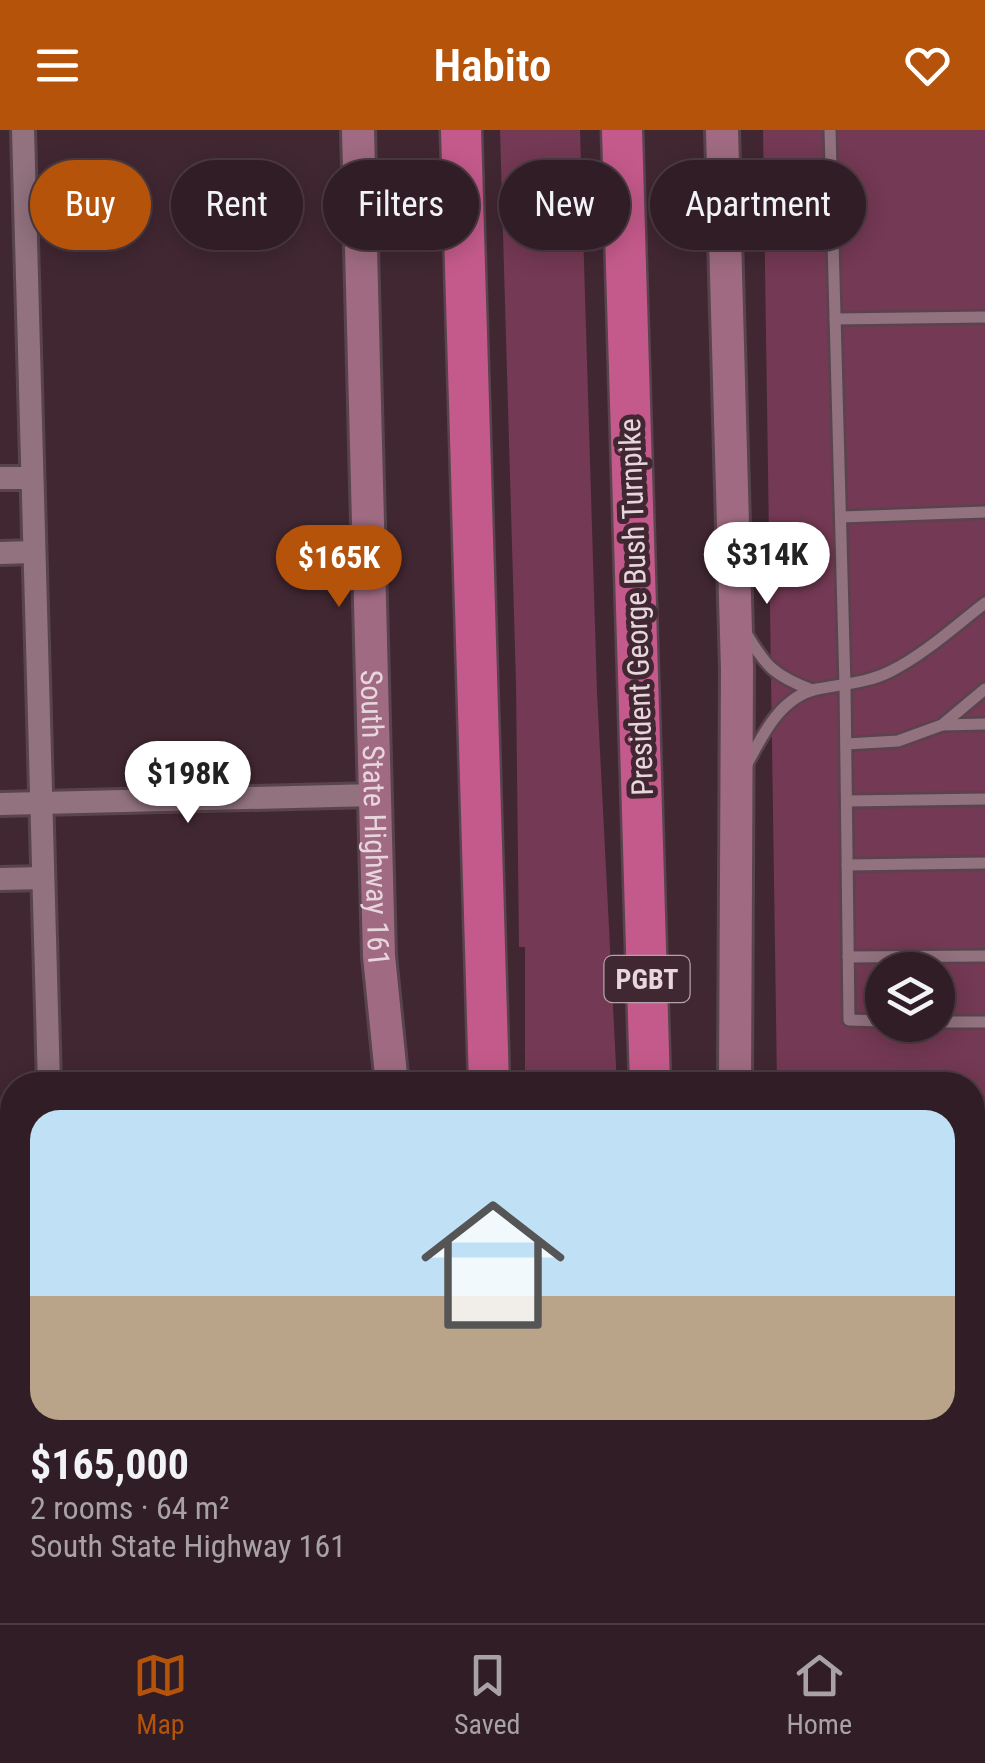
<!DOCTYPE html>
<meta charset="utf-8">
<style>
:root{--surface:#311d26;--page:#3d2a32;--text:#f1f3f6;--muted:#a8a2a7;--line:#4c3b43;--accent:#b45309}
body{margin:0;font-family:"Roboto Condensed",sans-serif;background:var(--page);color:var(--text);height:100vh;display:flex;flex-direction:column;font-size:38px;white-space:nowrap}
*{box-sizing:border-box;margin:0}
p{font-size:32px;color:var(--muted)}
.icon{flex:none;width:55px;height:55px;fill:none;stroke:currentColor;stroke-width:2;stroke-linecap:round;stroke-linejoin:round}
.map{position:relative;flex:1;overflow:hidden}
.panel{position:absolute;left:0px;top:942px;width:985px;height:552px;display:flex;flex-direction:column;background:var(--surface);border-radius:40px 40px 0 0;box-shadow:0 5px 25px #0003,0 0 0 2px var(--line)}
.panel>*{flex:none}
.banner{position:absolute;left:30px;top:30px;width:925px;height:90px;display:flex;gap:20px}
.tools{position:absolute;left:865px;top:822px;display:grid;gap:20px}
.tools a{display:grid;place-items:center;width:90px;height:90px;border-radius:50%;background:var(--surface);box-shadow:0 5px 25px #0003,0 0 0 2px var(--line);font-size:50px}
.price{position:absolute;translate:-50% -85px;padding:0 22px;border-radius:35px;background:#fff;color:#222;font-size:32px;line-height:65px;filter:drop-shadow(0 2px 5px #0008)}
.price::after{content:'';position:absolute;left:50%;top:60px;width:30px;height:22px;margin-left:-15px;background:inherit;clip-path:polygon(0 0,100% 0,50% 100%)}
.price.current{background:var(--accent);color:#fff}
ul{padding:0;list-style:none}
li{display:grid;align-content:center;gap:20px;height:530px;padding:0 30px}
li+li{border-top:2px solid var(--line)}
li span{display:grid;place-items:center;height:310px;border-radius:30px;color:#555}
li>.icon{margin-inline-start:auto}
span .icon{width:180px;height:180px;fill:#fffc;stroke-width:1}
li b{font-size:42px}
.tag{padding:0 35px;border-radius:45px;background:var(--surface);box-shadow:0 5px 25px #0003,0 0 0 2px var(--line);font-size:35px;line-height:90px}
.tag.current{background:var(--accent);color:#fff}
header{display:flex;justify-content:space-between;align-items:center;height:130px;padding:0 30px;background:var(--accent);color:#fff;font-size:45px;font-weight:600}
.menu{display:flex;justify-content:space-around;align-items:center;height:140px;border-top:2px solid var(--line);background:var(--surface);font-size:28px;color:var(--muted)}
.menu a{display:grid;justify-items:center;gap:5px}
.menu .current{color:var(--accent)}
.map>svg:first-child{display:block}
.green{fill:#743954;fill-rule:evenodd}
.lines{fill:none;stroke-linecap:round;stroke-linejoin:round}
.lane-casing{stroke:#59434d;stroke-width:16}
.street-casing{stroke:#59434d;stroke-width:28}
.secondary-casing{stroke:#59434d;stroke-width:38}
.highway-casing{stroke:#59434d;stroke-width:45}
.lane{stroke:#91727e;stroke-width:11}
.street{stroke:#91727e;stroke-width:22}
.secondary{stroke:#a06b82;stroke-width:32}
.highway{stroke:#c45a8b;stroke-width:40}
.labels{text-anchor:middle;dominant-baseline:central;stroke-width:10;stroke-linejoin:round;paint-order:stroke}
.shield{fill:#412732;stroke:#b6a2aa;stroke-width:2.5}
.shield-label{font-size:28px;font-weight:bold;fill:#e8d6dd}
.street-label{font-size:30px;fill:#e8d6dd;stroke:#412732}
</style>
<header><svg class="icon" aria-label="menu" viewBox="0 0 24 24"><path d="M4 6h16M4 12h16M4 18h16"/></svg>Habito<svg class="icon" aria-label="heart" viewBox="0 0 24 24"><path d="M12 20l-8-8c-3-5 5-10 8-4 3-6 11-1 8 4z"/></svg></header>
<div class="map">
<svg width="985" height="1493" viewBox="0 0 985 1493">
<rect width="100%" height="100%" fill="#412732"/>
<g class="green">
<polygon points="500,0 580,0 597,562 617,955 525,955 525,817 519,817 516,554"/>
<path d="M763,0H985V1092H973L972,955H777ZM882,840H938V895H882Z"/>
</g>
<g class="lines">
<g class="lane-casing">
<g id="lane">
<polyline points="830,0 845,556 849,890 882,891"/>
<polyline points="835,189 985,187"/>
<polyline points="841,387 985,382"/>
<path d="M746,503C766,537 775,546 812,560"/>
<polyline points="942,595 985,594"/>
<polyline points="846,614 898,611 942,595 985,559"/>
<path d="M746,636C762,606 780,567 817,559C842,554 868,553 891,541C925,524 955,496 985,473"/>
<polyline points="847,671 985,669"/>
<polyline points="847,735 985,733"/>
<polyline points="848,827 985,826"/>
<polyline points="938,892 985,892"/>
<polyline points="972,1262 985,1277"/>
<polyline points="0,1294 12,1294"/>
<polyline points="972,1454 985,1454"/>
<polyline points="44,1482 44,1493"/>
<polyline points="834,1488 985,1484"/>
<polyline points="156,1493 156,1482"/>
<polyline points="272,1493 272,1482"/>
</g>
</g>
<g class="street-casing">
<g id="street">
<polyline points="23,0 49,955"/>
<polyline points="0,348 32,348"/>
<polyline points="0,423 33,422"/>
<polyline points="0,674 375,665"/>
<polyline points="0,749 43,748"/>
<polyline points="0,1056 12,1056"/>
</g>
</g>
<g class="secondary-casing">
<g id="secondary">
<path id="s1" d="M358,0L379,826L392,955"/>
<polyline points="722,0 737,539 735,955"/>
<polyline points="972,1129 985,1129"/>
<polyline points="0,1155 12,1155"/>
<polyline points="972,1179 985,1178"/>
<polyline points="0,1205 12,1205"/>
<polyline points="417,1482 418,1493"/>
<polyline points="753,1482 753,1493"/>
</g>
</g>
<g class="highway-casing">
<g id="highway">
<polyline points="461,0 489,955"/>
<polyline points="622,0 650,955"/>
<polyline points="504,1482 504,1493"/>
<polyline points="679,1482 680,1493"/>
</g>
</g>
<use href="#lane" class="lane"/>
<use href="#street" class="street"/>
<use href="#secondary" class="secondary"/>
<use href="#highway" class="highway"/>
</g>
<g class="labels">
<rect class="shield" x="604.5" y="826" width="85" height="46" rx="8"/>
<g class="shield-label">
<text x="647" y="849">PGBT</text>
</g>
<g class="street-label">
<text transform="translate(636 477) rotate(-92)">President George Bush Turnpike</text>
<text stroke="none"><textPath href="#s1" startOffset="688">South State Highway 161</textPath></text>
</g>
</g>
</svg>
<div class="tools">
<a><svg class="icon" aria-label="layers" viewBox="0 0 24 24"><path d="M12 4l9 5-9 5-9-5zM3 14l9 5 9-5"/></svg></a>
</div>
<b class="price" style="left:767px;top:477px">$314K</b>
<b class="price current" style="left:339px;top:480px">$165K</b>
<b class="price" style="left:188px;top:696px">$198K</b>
<div class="banner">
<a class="tag current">Buy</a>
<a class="tag">Rent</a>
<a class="tag">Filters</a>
<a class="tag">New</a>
<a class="tag">Apartment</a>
</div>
<section class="panel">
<ul>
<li><span style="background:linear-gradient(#bfe0f5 60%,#b9a48a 0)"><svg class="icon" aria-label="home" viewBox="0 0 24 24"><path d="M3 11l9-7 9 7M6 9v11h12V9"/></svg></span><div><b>$165,000</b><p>2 rooms · 64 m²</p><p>South State Highway 161</p></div></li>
</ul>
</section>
</div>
<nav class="menu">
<a class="current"><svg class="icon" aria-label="map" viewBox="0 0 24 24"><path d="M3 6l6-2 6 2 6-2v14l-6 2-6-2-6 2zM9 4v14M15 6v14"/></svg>Map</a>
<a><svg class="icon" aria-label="saved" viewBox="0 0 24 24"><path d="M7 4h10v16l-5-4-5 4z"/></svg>Saved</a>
<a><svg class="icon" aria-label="home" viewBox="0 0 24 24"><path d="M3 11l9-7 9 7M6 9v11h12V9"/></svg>Home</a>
</nav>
